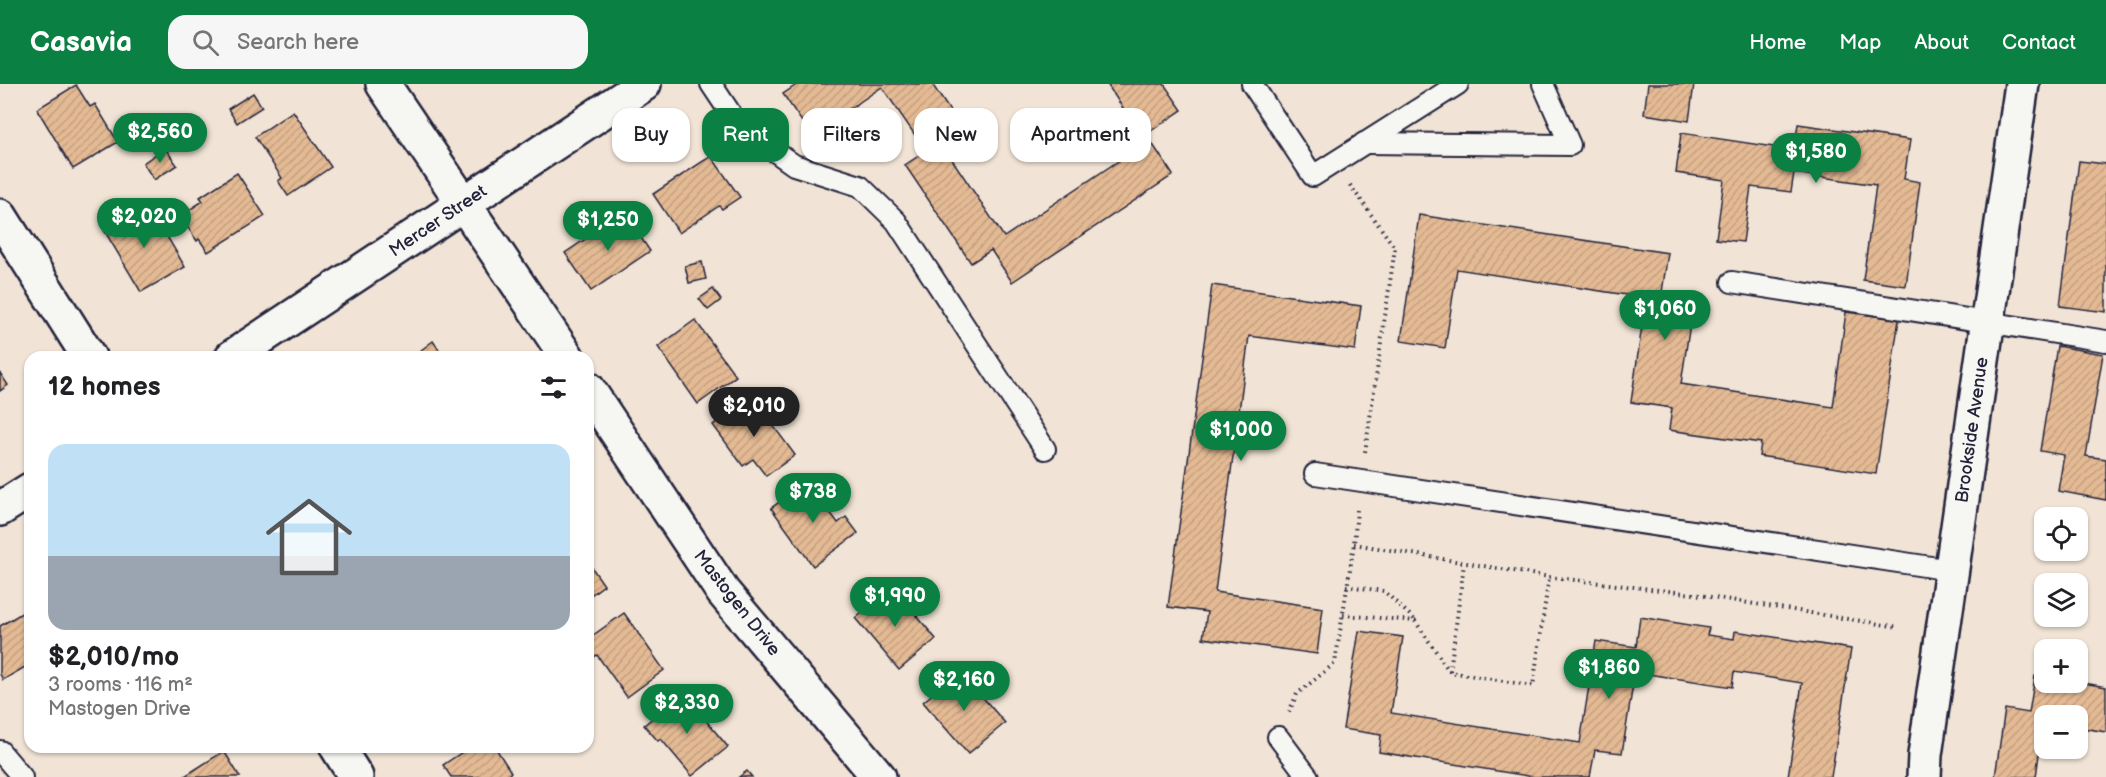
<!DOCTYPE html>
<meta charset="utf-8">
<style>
:root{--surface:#fff;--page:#f6f6f6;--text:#202124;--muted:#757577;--accent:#0b8043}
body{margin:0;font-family:"Balsamiq Sans",sans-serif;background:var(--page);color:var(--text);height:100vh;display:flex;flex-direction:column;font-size:22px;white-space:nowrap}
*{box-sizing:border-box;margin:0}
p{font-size:20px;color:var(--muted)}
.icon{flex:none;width:33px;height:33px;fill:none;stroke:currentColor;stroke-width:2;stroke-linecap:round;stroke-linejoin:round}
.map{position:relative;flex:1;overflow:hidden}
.sheet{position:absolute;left:24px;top:267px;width:570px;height:402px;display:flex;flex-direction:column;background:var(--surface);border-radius:18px;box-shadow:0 2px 4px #0004}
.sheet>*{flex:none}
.guide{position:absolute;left:612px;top:24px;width:570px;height:54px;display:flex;gap:12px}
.tools{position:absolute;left:2034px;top:423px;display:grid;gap:12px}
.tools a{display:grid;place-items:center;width:54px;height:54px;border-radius:12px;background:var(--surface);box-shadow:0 2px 4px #0004;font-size:30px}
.price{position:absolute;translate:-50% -51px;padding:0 14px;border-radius:21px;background:var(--accent);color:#fff;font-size:20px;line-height:39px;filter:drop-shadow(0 2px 3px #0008)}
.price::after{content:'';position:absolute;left:50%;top:36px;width:18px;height:14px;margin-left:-9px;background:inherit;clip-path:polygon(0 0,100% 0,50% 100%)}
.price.current{background:#222;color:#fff}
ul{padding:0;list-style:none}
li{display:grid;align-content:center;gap:12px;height:318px;padding:0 24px}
li span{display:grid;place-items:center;height:186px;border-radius:18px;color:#555}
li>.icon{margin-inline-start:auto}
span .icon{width:108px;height:108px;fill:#fffc;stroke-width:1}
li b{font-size:26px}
h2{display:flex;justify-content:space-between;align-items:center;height:72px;padding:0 24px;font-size:26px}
.pill{padding:0 21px;border-radius:18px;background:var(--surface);box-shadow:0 2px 4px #0004;font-size:21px;line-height:54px}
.pill.current{background:var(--accent);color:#fff}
header{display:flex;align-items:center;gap:36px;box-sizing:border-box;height:84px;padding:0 30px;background:var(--accent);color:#fff}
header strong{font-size:28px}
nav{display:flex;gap:33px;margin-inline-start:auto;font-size:21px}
.search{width:420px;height:54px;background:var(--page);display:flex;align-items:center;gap:15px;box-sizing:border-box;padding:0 21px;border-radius:18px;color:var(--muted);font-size:22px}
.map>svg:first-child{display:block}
.building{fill:url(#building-hatch);stroke:#22223b;stroke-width:1.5}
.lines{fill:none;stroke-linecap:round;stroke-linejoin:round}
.lane-casing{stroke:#22223b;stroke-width:24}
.street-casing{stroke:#22223b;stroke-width:38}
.path{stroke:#22223b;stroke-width:4;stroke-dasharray:1.5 4.5;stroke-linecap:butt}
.lane{stroke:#f6f6f2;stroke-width:20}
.street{stroke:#f6f6f2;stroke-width:33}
.labels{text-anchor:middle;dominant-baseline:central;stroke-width:5;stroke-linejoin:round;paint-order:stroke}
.street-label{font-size:18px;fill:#22223b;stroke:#f6f6f2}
</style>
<header>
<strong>Casavia</strong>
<div class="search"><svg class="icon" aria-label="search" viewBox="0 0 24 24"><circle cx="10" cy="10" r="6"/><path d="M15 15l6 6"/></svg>Search here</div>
<nav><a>Home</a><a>Map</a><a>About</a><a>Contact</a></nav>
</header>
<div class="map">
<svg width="2106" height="693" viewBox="0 0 2106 693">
<defs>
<pattern id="building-hatch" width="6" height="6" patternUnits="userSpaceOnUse" patternTransform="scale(1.5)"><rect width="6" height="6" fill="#e4ba94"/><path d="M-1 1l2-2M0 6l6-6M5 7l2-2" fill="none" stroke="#c3a080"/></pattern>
</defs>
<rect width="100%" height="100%" fill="#f1e4d6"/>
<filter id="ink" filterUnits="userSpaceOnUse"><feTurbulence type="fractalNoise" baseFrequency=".0167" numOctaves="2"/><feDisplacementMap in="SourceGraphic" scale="12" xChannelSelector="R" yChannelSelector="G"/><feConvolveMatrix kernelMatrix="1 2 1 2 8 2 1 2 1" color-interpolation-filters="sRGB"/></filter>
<g filter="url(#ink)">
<g class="building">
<polygon points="798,0 932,0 964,48 943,62 1004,153 1150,56 1173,91 1012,198 991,166 971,179 905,81 926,67 882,3 811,51 783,10"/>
<polygon points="1107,0 1164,0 1182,26 1142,53"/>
<polygon points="1648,0 1694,0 1689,37 1644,30"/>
<polygon points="76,1 90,23 95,20 118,58 73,85 37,25"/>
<polygon points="253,9 262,23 237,39 228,25"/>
<polygon points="293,27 331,83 288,112 278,97 282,94 255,53"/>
<polygon points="1798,40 1910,56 1904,95 1920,98 1906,202 1863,196 1876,101 1794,89 1791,108 1751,103 1743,158 1716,155 1724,96 1676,89 1681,49 1794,66"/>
<polygon points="165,64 177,81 154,96 143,79"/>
<polygon points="711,72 740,113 722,125 719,122 679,149 653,110"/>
<polygon points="2079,77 2106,80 2106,228 2060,222"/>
<polygon points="237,89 265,132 208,168 199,155 197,157 180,132 203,117 200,113"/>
<polygon points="143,123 157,145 161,142 185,183 141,208 104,146"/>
<polygon points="624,129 650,167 591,207 565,169"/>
<polygon points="1419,131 1668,169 1662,208 1694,213 1681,300 1833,323 1846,228 1899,235 1876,390 1759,372 1761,359 1669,346 1672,324 1631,318 1646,214 1457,185 1445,264 1401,257"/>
<polygon points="702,178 706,195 689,199 685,182"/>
<polygon points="1212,201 1361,222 1355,266 1249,252 1215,508 1323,524 1317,570 1203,554 1207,528 1168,523"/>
<polygon points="713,205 721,216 708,226 699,215"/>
<polygon points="695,236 736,292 698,320 658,263"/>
<polygon points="433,257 444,273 412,273"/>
<polygon points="2057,262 2103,270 2086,372 2106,375 2106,416 2058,407 2064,371 2040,367"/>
<polygon points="0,289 8,301 0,307"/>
<polygon points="752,313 795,371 766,392 753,375 743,382 713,341"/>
<polygon points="808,398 838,439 846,433 858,449 813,482 771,424"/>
<polygon points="588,478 604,501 588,513"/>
<polygon points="892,502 936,555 899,586 855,534"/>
<polygon points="30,524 30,580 3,596 0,590 0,542"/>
<polygon points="624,529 664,586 627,613 597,571 592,574 588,568 588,555"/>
<polygon points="1640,533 1709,544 1707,551 1734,555 1735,547 1851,565 1831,693 1788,693 1802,599 1734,588 1732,603 1635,588 1622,669 1595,666 1590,693 1534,693 1379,668 1381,651 1343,645 1359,547 1403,553 1391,629 1580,659 1596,557 1636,563"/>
<polygon points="960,587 1005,639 968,670 923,618"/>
<polygon points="2035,592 2044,593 2044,598 2078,598 2106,603 2106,648 2078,643 2078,632 2044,632 2036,693 1995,693 2005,625 2029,629"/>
<polygon points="683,609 728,663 692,692 661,655 658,657 644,641"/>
<polygon points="470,663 495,663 511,688 507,693 451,693 443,681"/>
<polygon points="224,667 240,693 186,693 185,692"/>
<polygon points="747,687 752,693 739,693"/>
</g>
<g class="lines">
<g class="lane-casing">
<g id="lane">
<polyline points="711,0 739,42 794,81 860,102 896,137 1045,365"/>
<polyline points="1252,0 1313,92 1458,0"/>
<polyline points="1364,59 1570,61 1543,0"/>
<polyline points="1732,198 2106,257"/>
<polyline points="1315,390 1951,486"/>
<polyline points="1278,653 1308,693"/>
<polyline points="0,667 22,693"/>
</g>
</g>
<g class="street-casing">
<g id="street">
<polyline points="383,0 567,273"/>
<polyline points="0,132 89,273"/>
<polyline points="232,273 644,0"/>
<polyline points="588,305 723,508 879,693"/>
<polyline points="0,425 30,406"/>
<polyline points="337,663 356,693"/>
<polyline points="1924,693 1925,671 2022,0"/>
</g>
</g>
<g class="path">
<polyline points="1350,101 1395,164 1365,368"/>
<polyline points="1354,460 1549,493 1693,510 1898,543"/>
<polyline points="1346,502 1384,507 1415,536"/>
<polyline points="1343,531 1415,537 1450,588 1533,602 1549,493"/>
<polyline points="1450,587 1464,480"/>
<polyline points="1289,628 1297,610 1335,579 1354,460 1357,426"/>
</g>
<use href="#lane" class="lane"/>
<use href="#street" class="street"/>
</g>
</g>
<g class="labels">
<g class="street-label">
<text transform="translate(438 137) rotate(-34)">Mercer Street</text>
<text transform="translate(1972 346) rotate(-82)">Brookside Avenue</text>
<text transform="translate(737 519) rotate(52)">Mastogen Drive</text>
</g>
</g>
</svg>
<div class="tools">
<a><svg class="icon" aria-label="locate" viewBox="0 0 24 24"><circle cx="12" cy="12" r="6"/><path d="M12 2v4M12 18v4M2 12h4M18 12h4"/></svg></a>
<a><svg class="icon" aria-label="layers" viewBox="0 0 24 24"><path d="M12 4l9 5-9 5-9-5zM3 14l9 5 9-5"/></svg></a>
<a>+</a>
<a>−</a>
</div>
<b class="price" style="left:160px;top:80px">$2,560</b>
<b class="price" style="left:1816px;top:100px">$1,580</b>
<b class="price" style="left:144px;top:165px">$2,020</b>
<b class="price" style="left:608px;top:168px">$1,250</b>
<b class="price" style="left:1665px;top:257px">$1,060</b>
<b class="price current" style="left:754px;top:354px">$2,010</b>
<b class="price" style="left:1241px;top:378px">$1,000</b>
<b class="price" style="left:813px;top:440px">$738</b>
<b class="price" style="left:895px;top:544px">$1,990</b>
<b class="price" style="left:1609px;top:616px">$1,860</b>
<b class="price" style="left:964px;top:628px">$2,160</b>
<b class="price" style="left:687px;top:651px">$2,330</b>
<div class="guide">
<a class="pill">Buy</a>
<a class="pill current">Rent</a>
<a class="pill">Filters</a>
<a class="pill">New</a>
<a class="pill">Apartment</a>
</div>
<section class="sheet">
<h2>12 homes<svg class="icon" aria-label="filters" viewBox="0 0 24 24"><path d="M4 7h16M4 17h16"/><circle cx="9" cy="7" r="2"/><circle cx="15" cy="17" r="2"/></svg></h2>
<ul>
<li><span style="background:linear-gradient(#bfe0f5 60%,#9aa5b1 0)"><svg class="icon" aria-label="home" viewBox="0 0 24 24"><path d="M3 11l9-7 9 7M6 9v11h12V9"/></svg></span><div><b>$2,010/mo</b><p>3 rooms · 116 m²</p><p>Mastogen Drive</p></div></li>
</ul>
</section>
</div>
